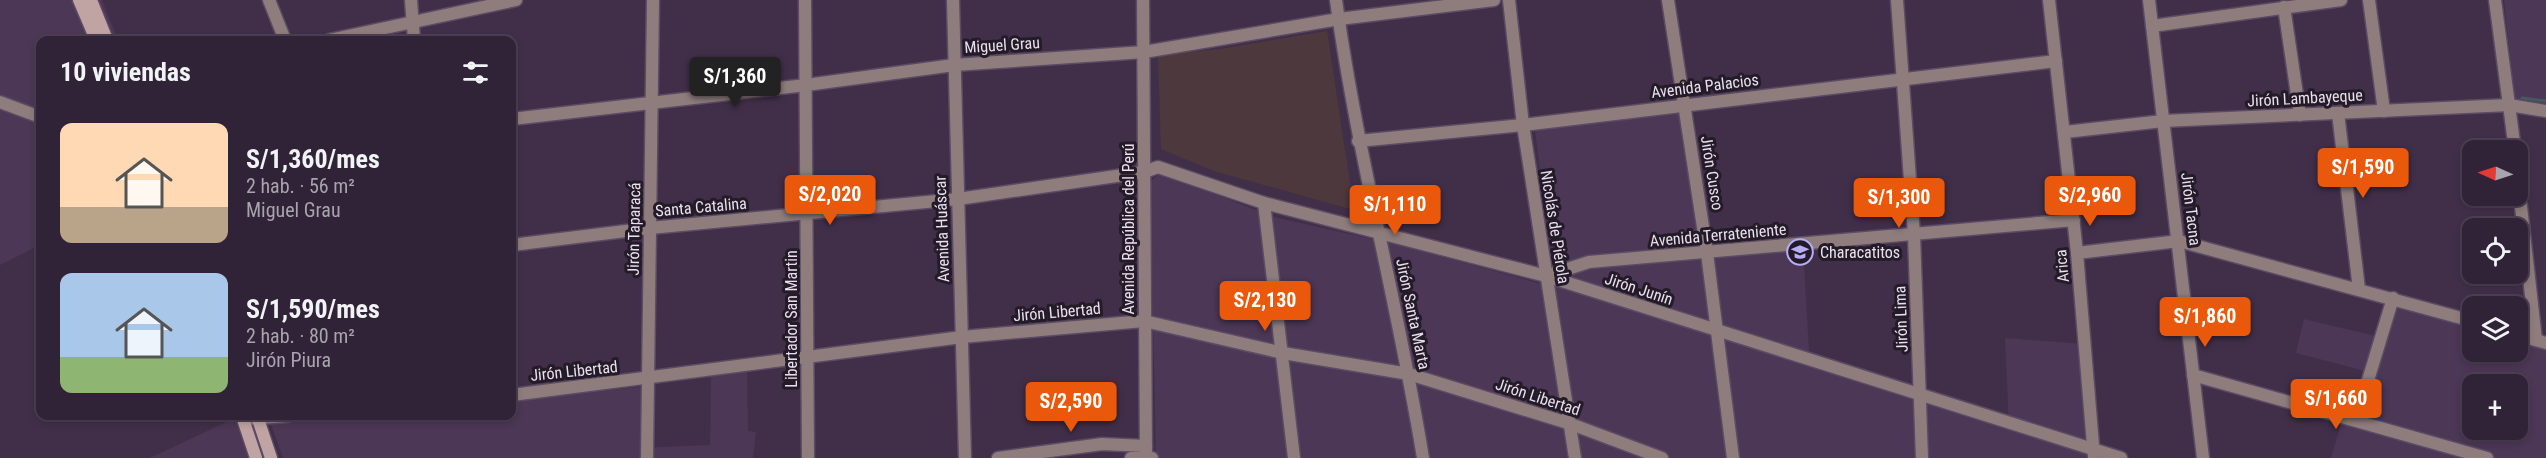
<!DOCTYPE html>
<html lang="es">
<meta charset="utf-8">
<style>
:root{--surface:#312337;--page:#392b3f;--text:#f1f3f6;--muted:#a8a4ad;--line:#4c4052;--accent:#ea580c}
body{margin:0;font-family:"Roboto Condensed",sans-serif;background:var(--page);color:var(--text);height:100vh;display:flex;flex-direction:column;font-size:22px;white-space:nowrap}
*{box-sizing:border-box;margin:0}
p{font-size:20px;color:var(--muted)}
.icon{flex:none;width:33px;height:33px;fill:none;stroke:currentColor;stroke-width:2;stroke-linecap:round;stroke-linejoin:round}
.map{position:relative;flex:1;overflow:hidden}
.side{position:absolute;left:36px;top:36px;width:480px;height:384px;display:flex;flex-direction:column;background:var(--surface);border-radius:12px;box-shadow:0 3px 9px #0003,0 0 0 2px var(--line)}
.side>*{flex:none}
.needle{width:39px;rotate:273deg}
.fabs{position:absolute;left:2462px;top:140px;display:grid;gap:12px}
.fabs a{display:grid;place-items:center;width:66px;height:66px;border-radius:12px;background:var(--surface);box-shadow:0 3px 9px #0003,0 0 0 2px var(--line);font-size:30px}
.price{position:absolute;translate:-50% -51px;padding:0 14px;border-radius:6px;background:var(--accent);color:#fff;font-size:20px;line-height:39px;filter:drop-shadow(0 2px 3px #0008)}
.price::after{content:'';position:absolute;left:50%;top:36px;width:18px;height:14px;margin-left:-9px;background:inherit;clip-path:polygon(0 0,100% 0,50% 100%)}
.price.on{background:#222;color:#fff}
ul{padding:0;list-style:none}
li{display:flex;align-items:center;gap:18px;height:150px;padding:0 24px}
li span{display:grid;place-items:center;flex:none;width:168px;height:120px;border-radius:12px;color:#555}
li>.icon{margin-inline-start:auto}
span .icon{width:72px;height:72px;fill:#fffc;stroke-width:1}
li b{font-size:26px}
h2{display:flex;justify-content:space-between;align-items:center;height:72px;padding:0 24px;font-size:26px}
.map>svg:first-child{display:block}
.built{fill:#4c3756;fill-rule:evenodd}
.education{fill:#4d393d}
.lines{fill:none;stroke-linecap:round;stroke-linejoin:round}
.stream{stroke:#465961;stroke-width:3}
.minor-casing{stroke:#5c4b64;stroke-width:15}
.tertiary-casing{stroke:#5c4b64;stroke-width:15}
.secondary-casing{stroke:#5c4b64;stroke-width:15}
.minor{stroke:#8f7d7d;stroke-width:12}
.tertiary{stroke:#8f7d7d;stroke-width:12}
.secondary{stroke:#c0a3a3;stroke-width:12}
.labels{text-anchor:middle;dominant-baseline:central;stroke-width:6;stroke-linejoin:round;paint-order:stroke}
.street-label{font-size:16px;fill:#eadfef;stroke:#231b27}
.poi-label{font-size:16px;fill:#eadfef;stroke:#231b27;text-anchor:start}
</style>
<div class="map">
<svg width="2546" height="458" viewBox="0 0 2546 458">
<rect width="100%" height="100%" fill="#412f49"/>
<g class="built">
<polygon points="0,0 102,0 118,40 40,40 40,245 0,265"/>
<polygon points="2504,0 2546,0 2546,106 2515,101"/>
<polygon points="1683,112 1712,256 1803,249 1810,367 2009,430 2005,338 2083,344 2090,454 2103,458 1156,458 1150,182 1160,173 1274,217 1398,245 1556,288 1535,130"/>
<path d="M2398,307L2472,328V351H2517V340L2546,348V458H2331L2342,420L2363,426L2377,374L2296,353L2304,319L2388,339ZM2472,384H2517V429H2472Z"/>
<polygon points="747,369 748,431 756,432 753,458 283,458 268,416 319,416 320,418 349,416 512,416 512,399 641,387 641,448 710,445 711,374"/>
<polygon points="239,416 252,458 150,458"/>
</g>
<polygon class="education" points="1327,31 1354,210 1214,171 1161,149 1158,55 1220,49"/>
<g class="lines">
<polyline class="stream" points="2522,98 2546,101"/>
<g class="minor-casing">
<g id="minor">
<polyline points="269,0 285,40"/>
<polyline points="411,0 414,40"/>
<polyline points="805,0 808,458"/>
<polyline points="953,0 965,458"/>
<path d="M1336,0C1357,154 1398,304 1423,458"/>
<polyline points="1509,0 1523,125 1575,458"/>
<polyline points="1668,0 1707,253 1733,458"/>
<polyline points="1897,0 1914,235 1922,458"/>
<polyline points="2049,0 2077,253 2094,457"/>
<polyline points="2149,0 2203,458"/>
<polyline points="2369,0 2384,111"/>
<polyline points="2495,0 2515,150"/>
<polyline points="2284,7 2300,115"/>
<polyline points="2152,26 2341,0"/>
<polyline points="329,40 516,0"/>
<polyline points="0,102 40,117"/>
<polyline points="2338,113 2359,289"/>
<polyline points="2065,132 2163,121 2509,105 2546,111"/>
<polyline points="1358,141 1523,125 2056,61"/>
<polyline points="2517,171 2536,340"/>
<polyline points="1264,203 1294,458"/>
<polyline points="512,245 650,228 958,199 1144,172 1158,167 1264,203 1546,276 2121,458"/>
<polyline points="2077,253 2179,241 2472,321"/>
<polyline points="1546,276 1589,262 2074,220"/>
<polyline points="2517,335 2546,343"/>
<polyline points="2193,375 2487,458"/>
<polyline points="512,395 962,337 1144,321 1283,353 1409,374 1571,424 1662,458"/>
<polyline points="247,419 287,416"/>
<polyline points="2356,420 2393,298"/>
<polyline points="647,458 653,0"/>
<polyline points="998,458 1102,444 1146,446"/>
<polyline points="1131,458 1152,458"/>
</g>
</g>
<g class="tertiary-casing">
<g id="tertiary">
<polyline points="1143,0 1146,458"/>
<polyline points="512,119 806,85 954,65 1144,52 1339,19 1494,0"/>
</g>
</g>
<g class="secondary-casing">
<g id="secondary">
<polyline points="79,0 96,40"/>
<polyline points="91,0 107,40"/>
<polyline points="242,416 256,458"/>
<polyline points="257,416 271,458"/>
</g>
</g>
<use href="#minor" class="minor"/>
<use href="#tertiary" class="tertiary"/>
<use href="#secondary" class="secondary"/>
</g>
<defs>
<g id="university-ring" transform="scale(1.35)"><circle r="9.5" fill="#231b27" stroke="#b6acf8" stroke-width="1.5"/><path d="M0-5L7-2L0 1L-7-2ZM-4 1L0 2.5L4 1V4Q0 6-4 4Z" fill="#b6acf8"/></g>
</defs>
<g fill-rule="evenodd">
<use href="#university-ring" x="1800" y="252"/>
</g>
<g class="labels">
<g class="street-label">
<text transform="translate(1002 45) rotate(-4)">Miguel Grau</text>
<text transform="translate(1705 86) rotate(-7)">Avenida Palacios</text>
<text transform="translate(2305 98) rotate(-3)">Jirón Lambayeque</text>
<text transform="translate(1712 173) rotate(81)">Jirón Cusco</text>
<text transform="translate(701 207) rotate(-5)">Santa Catalina</text>
<text transform="translate(2191 209) rotate(83)">Jirón Tacna</text>
<text transform="translate(1555 227) rotate(81)">Nicolás de Piérola</text>
<text transform="translate(634 229) rotate(-89)">Jirón Taparacá</text>
<text transform="translate(942 229) rotate(-92)">Avenida Huáscar</text>
<text transform="translate(1128 229) rotate(-90)">Avenida República del Perú</text>
<text transform="translate(1718 235) rotate(-5)">Avenida Terrateniente</text>
<text transform="translate(2062 266) rotate(-95)">Arica</text>
<text transform="translate(1639 289) rotate(18)">Jirón Junín</text>
<text transform="translate(1057 312) rotate(-5)">Jirón Libertad</text>
<text transform="translate(1413 314) rotate(78)">Jirón Santa Marta</text>
<text transform="translate(791 319) rotate(-90)">Libertador San Martin</text>
<text transform="translate(1901 319) rotate(-92)">Jirón Lima</text>
<text transform="translate(574 371) rotate(-6)">Jirón Libertad</text>
<text transform="translate(1538 397) rotate(18)">Jirón Libertad</text>
</g>
<g class="poi-label">
<text x="1820" y="252">Characatitos</text>
</g>
</g>
</svg>
<div class="fabs">
<a><svg class="needle" viewBox="-14 -14 28 28"><path d="M0-13l5 13h-10z" fill="#e53935"/><path d="M0 13l5-13h-10z" fill="#a8a4ad"/></svg></a>
<a><svg class="icon" aria-label="locate" viewBox="0 0 24 24"><circle cx="12" cy="12" r="6"/><path d="M12 2v4M12 18v4M2 12h4M18 12h4"/></svg></a>
<a><svg class="icon" aria-label="layers" viewBox="0 0 24 24"><path d="M12 4l9 5-9 5-9-5zM3 14l9 5 9-5"/></svg></a>
<a>+</a>
</div>
<b class="price on" style="left:735px;top:108px">S/1,360</b>
<b class="price" style="left:2363px;top:199px">S/1,590</b>
<b class="price" style="left:830px;top:226px">S/2,020</b>
<b class="price" style="left:2090px;top:227px">S/2,960</b>
<b class="price" style="left:1899px;top:229px">S/1,300</b>
<b class="price" style="left:1395px;top:236px">S/1,110</b>
<b class="price" style="left:1265px;top:332px">S/2,130</b>
<b class="price" style="left:2205px;top:348px">S/1,860</b>
<b class="price" style="left:2336px;top:430px">S/1,660</b>
<b class="price" style="left:1071px;top:433px">S/2,590</b>
<section class="side">
<h2>10 viviendas<svg class="icon" aria-label="filters" viewBox="0 0 24 24"><path d="M4 7h16M4 17h16"/><circle cx="9" cy="7" r="2"/><circle cx="15" cy="17" r="2"/></svg></h2>
<ul>
<li><span style="background:linear-gradient(#ffd9b3 70%,#b9a48a 0)"><svg class="icon" aria-label="home" viewBox="0 0 24 24"><path d="M3 11l9-7 9 7M6 9v11h12V9"/></svg></span><div><b>S/1,360/mes</b><p>2 hab. · 56 m²</p><p>Miguel Grau</p></div></li>
<li><span style="background:linear-gradient(#a9c7e8 70%,#8fb573 0)"><svg class="icon" aria-label="home" viewBox="0 0 24 24"><path d="M3 11l9-7 9 7M6 9v11h12V9"/></svg></span><div><b>S/1,590/mes</b><p>2 hab. · 80 m²</p><p>Jirón Piura</p></div></li>
</ul>
</section>
</div>
